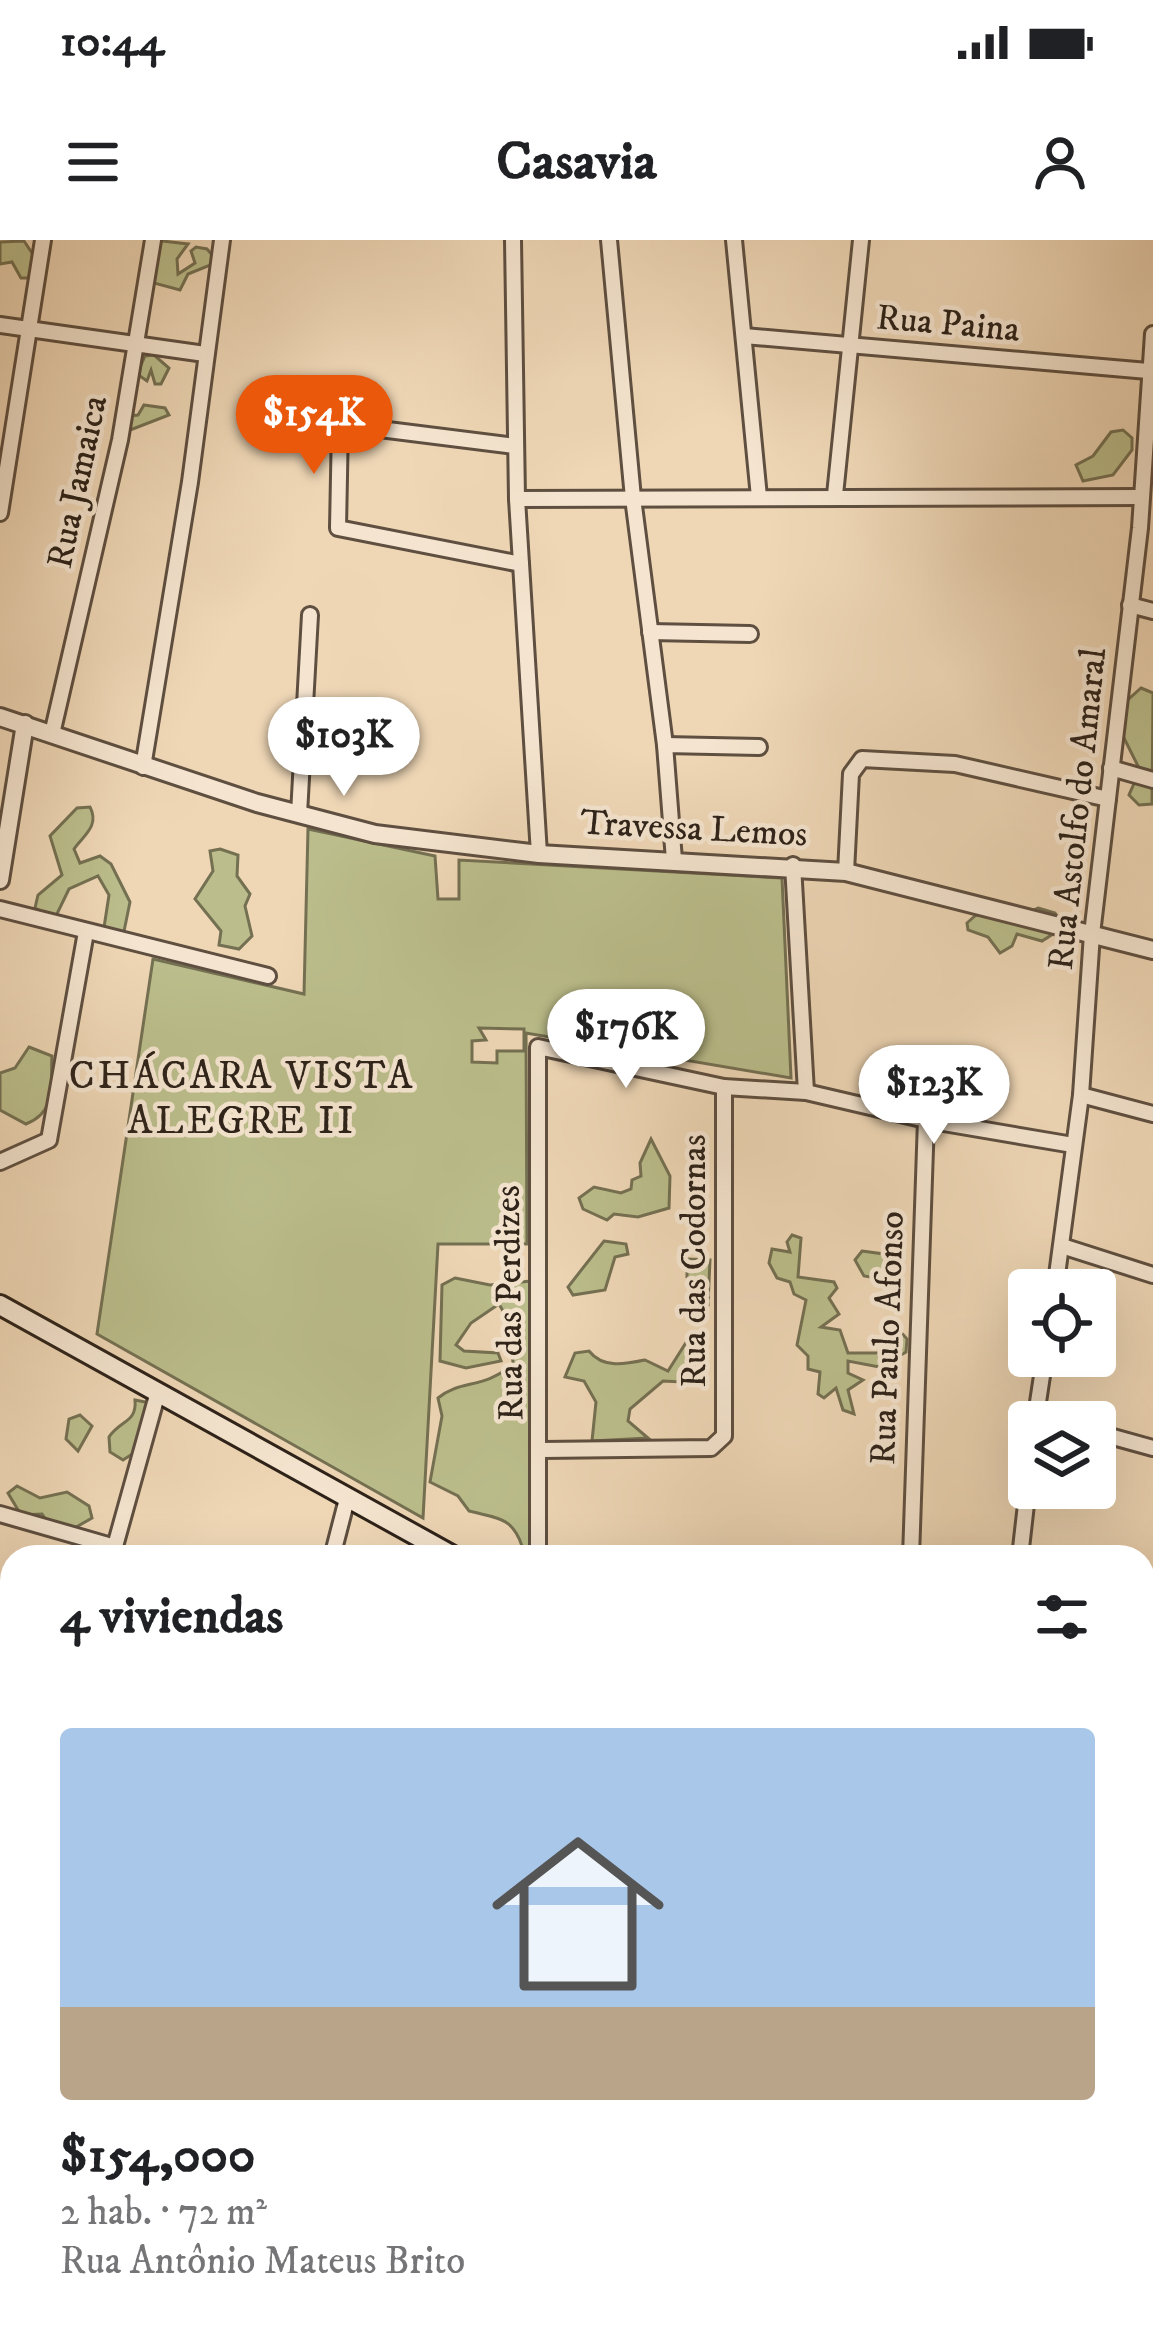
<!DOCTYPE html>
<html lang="es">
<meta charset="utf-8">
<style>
:root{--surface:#fff;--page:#f2f2f2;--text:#202124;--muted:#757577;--line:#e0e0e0;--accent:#ea580c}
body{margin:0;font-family:"IM FELL DW Pica",serif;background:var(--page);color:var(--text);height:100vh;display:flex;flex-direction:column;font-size:45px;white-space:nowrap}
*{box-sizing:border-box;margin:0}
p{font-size:39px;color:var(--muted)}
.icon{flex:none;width:66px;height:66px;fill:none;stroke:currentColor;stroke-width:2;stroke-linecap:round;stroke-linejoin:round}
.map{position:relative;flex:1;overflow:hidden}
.side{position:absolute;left:0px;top:1305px;width:1155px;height:804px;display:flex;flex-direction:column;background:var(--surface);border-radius:36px 36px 0 0;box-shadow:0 12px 48px #0002}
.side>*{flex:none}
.fabs{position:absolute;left:1008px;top:1029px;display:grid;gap:24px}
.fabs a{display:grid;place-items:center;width:108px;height:108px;border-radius:12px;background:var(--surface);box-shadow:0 12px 48px #0002;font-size:60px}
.price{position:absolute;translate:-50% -102px;padding:0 27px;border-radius:42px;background:#fff;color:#222;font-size:39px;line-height:78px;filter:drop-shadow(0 3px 6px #0008)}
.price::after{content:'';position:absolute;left:50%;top:72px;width:36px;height:27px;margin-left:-18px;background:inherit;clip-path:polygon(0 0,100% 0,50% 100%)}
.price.active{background:var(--accent);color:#fff}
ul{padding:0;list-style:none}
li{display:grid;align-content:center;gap:24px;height:636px;padding:0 60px}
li+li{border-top:3px solid var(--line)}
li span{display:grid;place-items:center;height:372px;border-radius:12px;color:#555}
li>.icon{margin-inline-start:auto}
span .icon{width:216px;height:216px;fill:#fffc;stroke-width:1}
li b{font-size:51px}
h2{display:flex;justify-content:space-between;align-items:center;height:144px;padding:0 60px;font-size:51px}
.status{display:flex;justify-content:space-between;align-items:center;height:84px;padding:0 60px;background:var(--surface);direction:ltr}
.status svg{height:33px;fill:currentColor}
header{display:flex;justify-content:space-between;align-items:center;height:156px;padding:0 60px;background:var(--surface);font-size:54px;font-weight:700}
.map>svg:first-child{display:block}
.green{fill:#bbbe8c;stroke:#747052;stroke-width:3;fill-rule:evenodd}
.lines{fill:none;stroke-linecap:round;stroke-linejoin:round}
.minor-casing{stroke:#5e4f40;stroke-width:20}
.tertiary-casing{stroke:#5e4f40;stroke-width:22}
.secondary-casing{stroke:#2d2219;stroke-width:24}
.minor{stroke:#f5e5d0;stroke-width:14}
.tertiary{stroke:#f5e5d0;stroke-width:16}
.secondary{stroke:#f5e5d0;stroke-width:18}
.labels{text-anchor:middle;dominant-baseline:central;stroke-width:9;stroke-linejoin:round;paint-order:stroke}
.street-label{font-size:36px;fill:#2d2219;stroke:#f5e5d0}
.neighbourhood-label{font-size:39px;letter-spacing:3px;fill:#2d2219;stroke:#f5e5d0}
</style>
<div class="status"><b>10:44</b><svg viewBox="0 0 49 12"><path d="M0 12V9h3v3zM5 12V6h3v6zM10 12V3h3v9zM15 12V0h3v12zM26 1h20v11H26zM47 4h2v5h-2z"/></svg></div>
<header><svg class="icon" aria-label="menu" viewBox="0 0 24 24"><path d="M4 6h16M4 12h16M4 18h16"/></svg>Casavia<svg class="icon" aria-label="person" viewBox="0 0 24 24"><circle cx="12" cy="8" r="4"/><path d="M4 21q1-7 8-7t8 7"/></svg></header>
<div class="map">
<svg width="1153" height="2109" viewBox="0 0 1153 2109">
<rect width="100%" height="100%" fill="#efd7b6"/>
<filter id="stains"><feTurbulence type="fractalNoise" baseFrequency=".00167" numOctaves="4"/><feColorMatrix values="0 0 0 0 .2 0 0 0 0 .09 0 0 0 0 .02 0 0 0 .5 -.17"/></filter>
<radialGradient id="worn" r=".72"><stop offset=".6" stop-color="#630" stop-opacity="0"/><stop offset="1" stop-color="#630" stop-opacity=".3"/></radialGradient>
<g class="green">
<polygon points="154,0 188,4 177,19 178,34 195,23 191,11 196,7 207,9 218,22 188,34 180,50 150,42"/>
<polygon points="24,1 36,19 28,38 21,38 12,22 0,24 0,2"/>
<polygon points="154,115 169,128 161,144 155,144 151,130 147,141 137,134 145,116"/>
<polygon points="144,165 165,168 169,175 125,192 129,176 138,175"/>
<polygon points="1123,190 1132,198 1132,210 1113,235 1083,241 1076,225 1093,216 1111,192"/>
<polygon points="1141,448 1153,453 1152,564 1139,565 1129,555 1140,530 1121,492 1120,467"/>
<path d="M90,567C100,586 83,596 74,609L80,623L100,616L111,624L130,662L123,696L103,694L109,655L98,636L69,649L55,678L35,668L38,655L62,635L50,596L77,568Z"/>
<path d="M308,589L435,616L438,659H459V620L782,638L791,838L526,793L527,1004H438L423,1278L97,1094L153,719L304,754ZM479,788L524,789V811H497V823L472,822V801L486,800Z"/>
<polygon points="220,609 238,615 237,636 250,654 245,666 252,696 239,709 219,705 221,691 195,659 213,631 210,611"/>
<polygon points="1038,668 1055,673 1064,687 1042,701 1017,694 1012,706 1000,713 988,697 968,690 967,683 976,675 1014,679"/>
<path d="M29,807L52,816C50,842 58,872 26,884L0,870V833L15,828Z"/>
<polygon points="651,899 670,936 669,968 638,977 614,974 607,980 583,969 579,958 594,947 621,953 631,949 632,940 641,936 640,923"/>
<polygon points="792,995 801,998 798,1037 834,1042 837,1048 829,1058 839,1074 821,1087 840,1090 848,1113 881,1113 885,1088 898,1089 907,1099 906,1112 879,1127 848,1121 848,1133 863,1140 848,1150 854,1174 843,1170 836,1148 824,1158 818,1154 820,1132 808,1129 808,1116 797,1105 806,1060 794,1054 790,1042 777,1038 769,1023 772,1009 790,1012 787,1002"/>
<polygon points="604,1001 626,1004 628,1014 615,1017 605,1050 573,1055 568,1047"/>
<polygon points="862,1011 891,1015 896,1024 894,1041 864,1036 855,1020"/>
<polygon points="687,1019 710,1020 708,1065 702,1065 698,1042 687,1037"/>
<path d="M455,1038L490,1045L532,1041V1311L522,1306C512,1276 496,1278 469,1271L458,1256L430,1242L442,1176L438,1158C461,1139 483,1150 513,1124L511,1085L499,1064L471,1083L456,1105L464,1111L498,1113L501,1121L466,1128L440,1121L442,1045Z"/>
<path d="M692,1093L698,1103L693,1136L682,1142L663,1141L630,1169L628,1181L648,1198L592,1201L596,1162L584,1141L565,1137L575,1113L589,1111C603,1129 626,1124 645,1120L668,1131Z"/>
<path d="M135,1160L150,1163L137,1211L123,1220L110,1212L109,1197C120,1180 137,1183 135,1160Z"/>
<polygon points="80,1175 92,1186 78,1211 66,1199 69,1179"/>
<polygon points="17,1246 40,1258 67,1252 89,1266 92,1278 71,1290 51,1287 42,1274 21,1275 8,1253"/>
<polygon points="12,2036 12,2097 28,2097 32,2109 0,2109 0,2040"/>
</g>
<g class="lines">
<g class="minor-casing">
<g id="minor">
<polyline points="513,0 517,259 539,614"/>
<polyline points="609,0 633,258 665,505"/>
<polyline points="734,0 759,257"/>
<polyline points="0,85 205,114"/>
<polyline points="744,96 1148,131"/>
<polyline points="515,206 340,184 338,288 521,324"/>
<polyline points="835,255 861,0"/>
<polyline points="517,259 1140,257"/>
<polyline points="0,273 43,0"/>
<polyline points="1130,365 1153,371"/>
<polyline points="650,392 750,394"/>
<polyline points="52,494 120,200 153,0"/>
<polyline points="143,527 190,242 222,0"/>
<polyline points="1111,528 1153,540"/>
<polyline points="299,574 310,375"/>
<polyline points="674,620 665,505 759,507"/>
<polyline points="793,625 806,852"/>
<polyline points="846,632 851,534 862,519 955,524 1108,559"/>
<polyline points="0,669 268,736"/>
<polyline points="1081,855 1153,874"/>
<polyline points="0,922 49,900 86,692"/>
<polyline points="1062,1006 1153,1035"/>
<polyline points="1055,1050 1081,855 1092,694 1140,288 1153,94"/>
<polyline points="1036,1177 1055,1182"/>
<polyline points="1035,1182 1045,1116"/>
<polyline points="1095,1192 1153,1208"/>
<polyline points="542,1210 711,1208 724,1196 724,847"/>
<polyline points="0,1274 115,1307"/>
<polyline points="112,1317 158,1152"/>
<polyline points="332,1317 347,1259"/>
<polyline points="538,1317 538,807 724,847 806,852 926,880 1073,905"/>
<polyline points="911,1317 926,880"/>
<polyline points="1020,1317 1029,1238"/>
<polyline points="1143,1538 1153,1540"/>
<polyline points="0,1577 12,1581"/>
<polyline points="0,1691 12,1651"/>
<polyline points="1143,1850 1153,1853"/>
<polyline points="0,1893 12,1897"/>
<polyline points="1143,1971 1153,1975"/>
<polyline points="1143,2086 1153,2089"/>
<polyline points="688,2097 726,2109"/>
<polyline points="107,2109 110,2097"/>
<polyline points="324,2109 328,2097"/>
</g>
</g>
<g class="tertiary-casing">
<g id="tertiary">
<polyline points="0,477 257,563 375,594 539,614 846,632 1153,710"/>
<polyline points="0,640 25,484"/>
<polyline points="1143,1405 1153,1371"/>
</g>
</g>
<g class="secondary-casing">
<g id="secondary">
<polyline points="0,1065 455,1317"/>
<polyline points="1143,1694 1153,1699"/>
<polyline points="1143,1762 1153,1730"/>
<polyline points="1032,2109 1035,2097"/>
</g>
</g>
<use href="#minor" class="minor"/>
<use href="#tertiary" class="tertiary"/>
<use href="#secondary" class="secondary"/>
</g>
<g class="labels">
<g class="street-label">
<text transform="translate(948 84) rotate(5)">Rua Paina</text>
<text transform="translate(78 242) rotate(-78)">Rua Jamaica</text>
<text transform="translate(1078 569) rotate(-84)">Rua Astolfo do Amaral</text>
<text transform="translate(694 589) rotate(3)">Travessa Lemos</text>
<text transform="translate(694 1021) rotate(-90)">Rua das Codornas</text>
<text transform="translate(510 1063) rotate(-91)">Rua das Perdizes</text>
<text transform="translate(888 1098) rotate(-88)">Rua Paulo Afonso</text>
</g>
<g class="neighbourhood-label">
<text x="242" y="836">CHÁCARA VISTA<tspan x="242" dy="45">ALEGRE II</tspan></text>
</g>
</g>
<rect width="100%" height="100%" filter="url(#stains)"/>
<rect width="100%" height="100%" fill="url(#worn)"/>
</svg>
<div class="fabs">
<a><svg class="icon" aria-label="locate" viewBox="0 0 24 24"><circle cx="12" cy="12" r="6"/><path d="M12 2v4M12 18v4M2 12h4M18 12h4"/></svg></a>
<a><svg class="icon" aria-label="layers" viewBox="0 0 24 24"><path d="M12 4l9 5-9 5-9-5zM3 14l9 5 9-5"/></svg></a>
</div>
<b class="price active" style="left:314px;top:237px">$154K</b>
<b class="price" style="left:344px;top:559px">$103K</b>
<b class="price" style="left:626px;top:851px">$176K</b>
<b class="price" style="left:934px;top:907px">$123K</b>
<section class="side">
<h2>4 viviendas<svg class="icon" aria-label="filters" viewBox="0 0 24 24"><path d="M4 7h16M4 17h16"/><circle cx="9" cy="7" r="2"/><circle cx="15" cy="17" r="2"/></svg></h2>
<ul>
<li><span style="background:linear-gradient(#a9c7e8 75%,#b9a48a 0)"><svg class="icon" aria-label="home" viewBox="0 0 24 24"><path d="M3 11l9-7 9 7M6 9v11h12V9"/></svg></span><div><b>$154,000</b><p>2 hab. · 72 m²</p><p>Rua Antônio Mateus Brito</p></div></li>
</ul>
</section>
</div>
